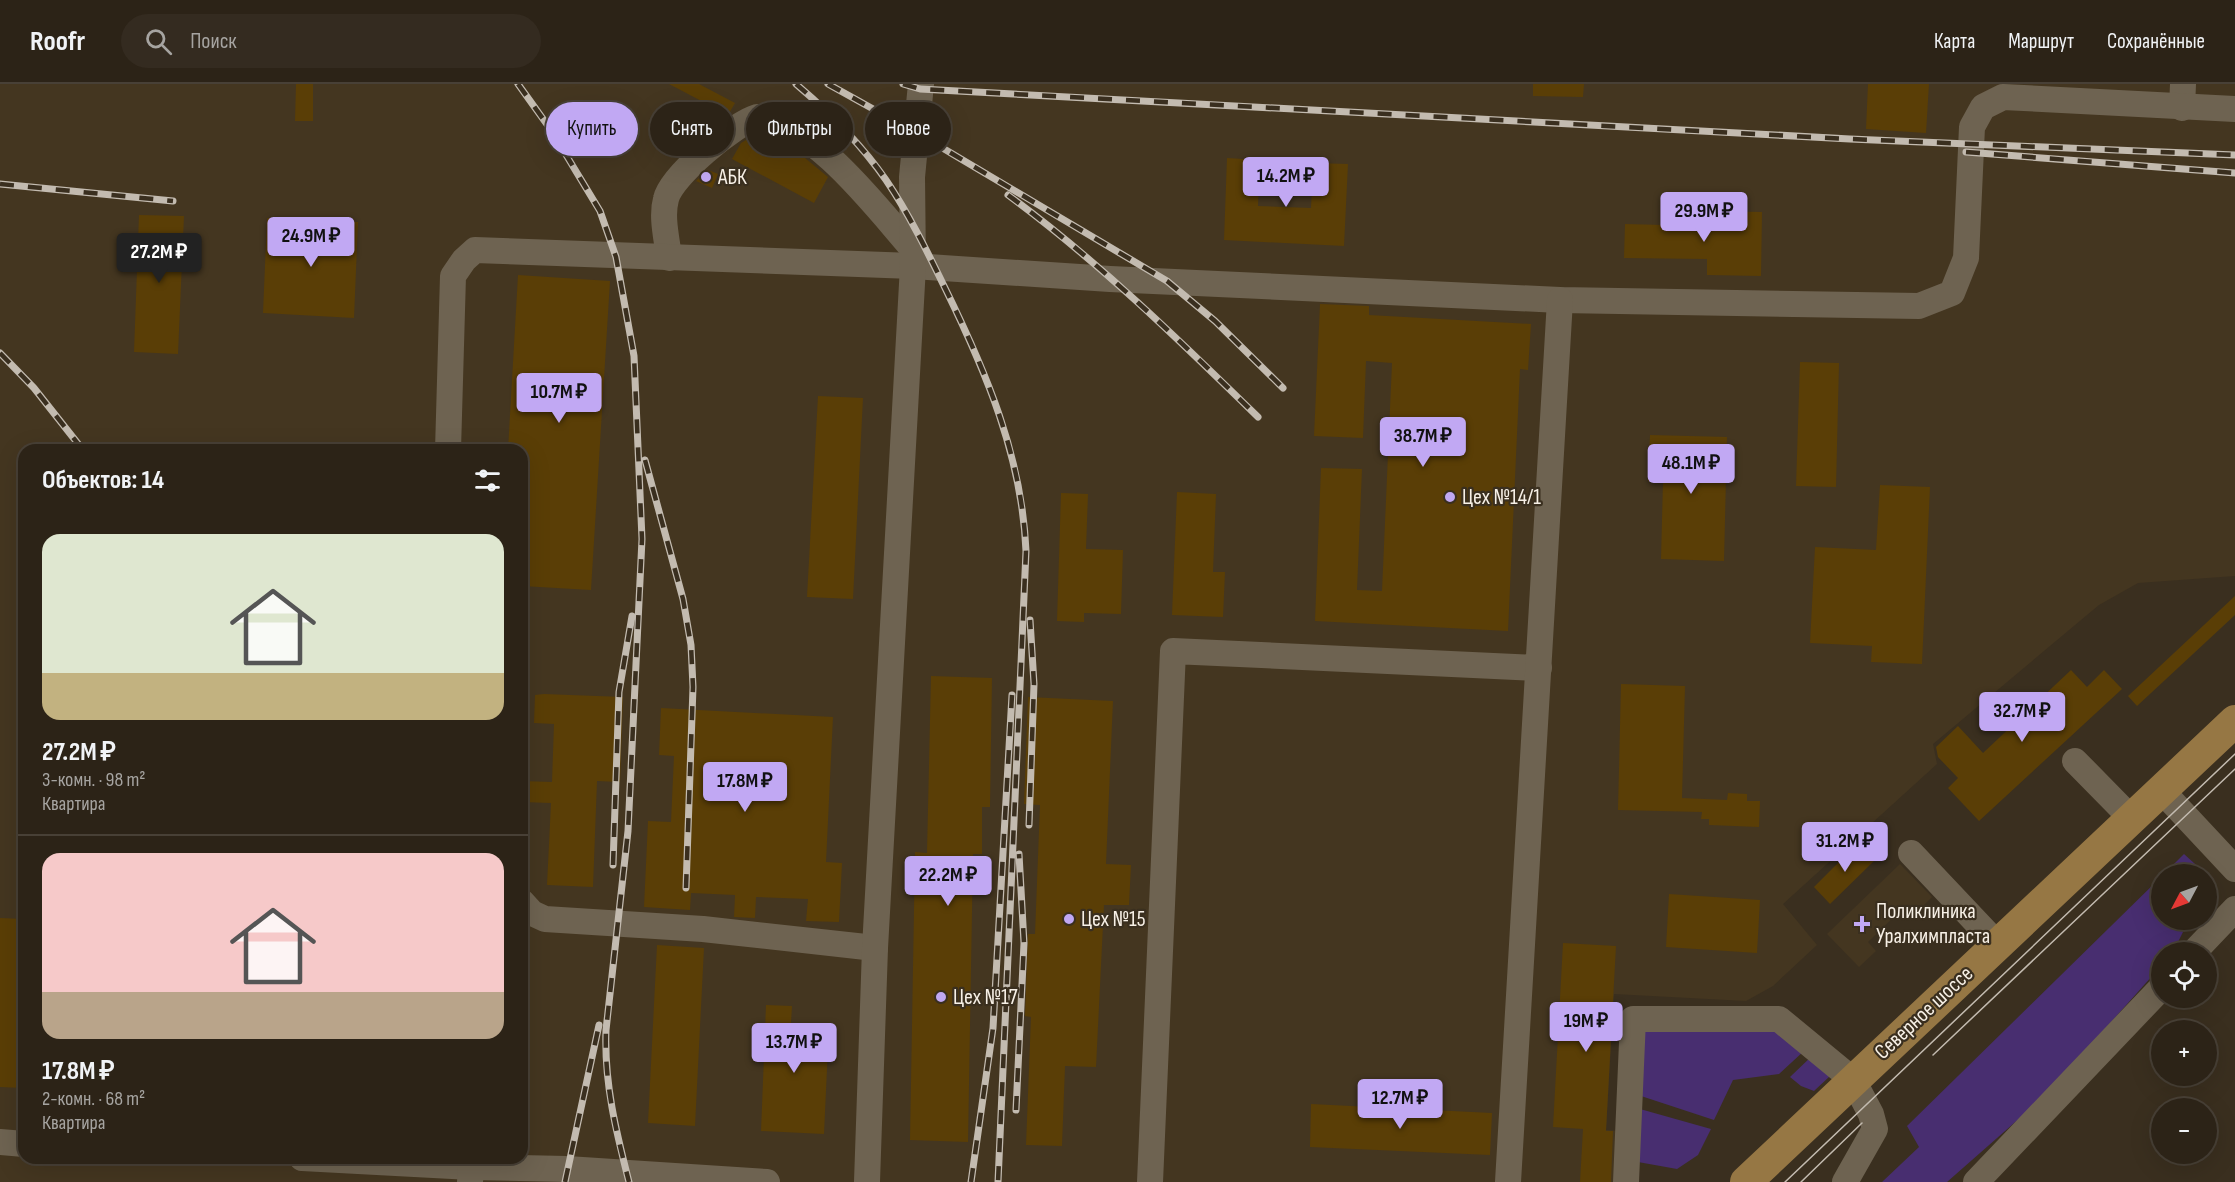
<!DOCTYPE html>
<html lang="ru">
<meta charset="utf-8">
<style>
:root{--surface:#2c2317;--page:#342b20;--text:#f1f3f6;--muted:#a6a4a1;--line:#484036;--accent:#c1a8f3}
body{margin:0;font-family:"Sofia Sans Condensed",sans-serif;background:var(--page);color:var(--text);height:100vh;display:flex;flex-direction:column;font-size:22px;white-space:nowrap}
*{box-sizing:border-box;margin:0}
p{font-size:20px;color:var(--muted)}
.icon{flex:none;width:33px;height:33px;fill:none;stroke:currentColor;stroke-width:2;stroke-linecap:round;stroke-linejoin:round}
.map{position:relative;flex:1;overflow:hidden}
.drawer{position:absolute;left:18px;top:360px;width:510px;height:720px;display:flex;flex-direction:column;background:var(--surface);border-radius:18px;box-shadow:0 6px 24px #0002,0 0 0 2px var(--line)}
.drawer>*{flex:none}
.banner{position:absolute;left:546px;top:18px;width:570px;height:54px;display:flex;gap:12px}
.needle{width:39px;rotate:229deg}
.buttons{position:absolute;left:2151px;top:780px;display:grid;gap:12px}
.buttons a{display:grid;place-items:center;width:66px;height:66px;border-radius:50%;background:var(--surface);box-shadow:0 6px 24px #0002,0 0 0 2px var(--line);font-size:30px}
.price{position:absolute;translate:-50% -51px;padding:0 14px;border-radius:6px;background:var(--accent);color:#111;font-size:20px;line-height:39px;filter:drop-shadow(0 2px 3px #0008)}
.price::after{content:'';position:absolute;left:50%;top:36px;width:18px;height:14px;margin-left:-9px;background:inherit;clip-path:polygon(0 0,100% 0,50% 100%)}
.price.selected{background:#222;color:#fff}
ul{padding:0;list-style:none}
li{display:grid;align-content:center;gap:12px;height:318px;padding:0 24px}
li+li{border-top:2px solid var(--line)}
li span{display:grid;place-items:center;height:186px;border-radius:18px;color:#555}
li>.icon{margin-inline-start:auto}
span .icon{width:108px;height:108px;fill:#fffc;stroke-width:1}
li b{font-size:26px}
h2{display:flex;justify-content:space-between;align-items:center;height:72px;padding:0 24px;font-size:26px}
.pill{padding:0 21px;border-radius:27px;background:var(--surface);box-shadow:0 6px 24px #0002,0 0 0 2px var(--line);font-size:21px;line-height:54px}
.pill.selected{background:var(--accent);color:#111}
header{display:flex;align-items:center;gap:36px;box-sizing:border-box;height:84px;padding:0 30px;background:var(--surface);border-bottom:2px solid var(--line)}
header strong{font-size:28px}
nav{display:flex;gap:33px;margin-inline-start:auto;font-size:21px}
.search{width:420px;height:54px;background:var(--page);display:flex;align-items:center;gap:15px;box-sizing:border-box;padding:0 21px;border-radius:33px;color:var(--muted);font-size:22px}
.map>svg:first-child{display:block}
.built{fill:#443620;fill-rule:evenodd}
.green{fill:#482e70}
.building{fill:#5a3e06}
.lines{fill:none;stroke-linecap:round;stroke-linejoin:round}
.minor{stroke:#6e6351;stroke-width:26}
.major{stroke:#967744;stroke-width:32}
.tram{stroke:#c3bbb0;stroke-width:1.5}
.rail-casing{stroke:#c3bbb0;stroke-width:7}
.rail{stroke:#3a2f1f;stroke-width:4.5;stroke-dasharray:14;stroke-linecap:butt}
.poi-dot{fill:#c1a8f3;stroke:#3a2f1f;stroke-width:2}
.labels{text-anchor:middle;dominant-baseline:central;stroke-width:4.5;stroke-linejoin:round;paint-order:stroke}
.poi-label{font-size:22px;fill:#f7f0e6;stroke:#3a2f1f;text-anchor:start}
.street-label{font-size:22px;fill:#f7f0e6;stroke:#3a2f1f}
</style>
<header>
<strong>Roofr</strong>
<div class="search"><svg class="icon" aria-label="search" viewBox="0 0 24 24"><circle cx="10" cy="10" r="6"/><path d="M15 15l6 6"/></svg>Поиск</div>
<nav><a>Карта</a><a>Маршрут</a><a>Сохранённые</a></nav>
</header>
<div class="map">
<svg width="2235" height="1098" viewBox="0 0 2235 1098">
<rect width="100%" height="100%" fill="#3a2f1f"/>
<g class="built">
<path d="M0,0H2235V492L2138,499L2099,521L1933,660L1937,680L1783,820L1817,861L1773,902L1746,917L1614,910L1606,1046L1620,1047L1617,1098H0ZM24,366H522V1074H24Z"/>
<polygon points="1900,780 1932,813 1914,831 1905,822 1868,858 1876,867 1859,883 1827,850"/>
</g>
<g class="green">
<polygon points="2184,770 2206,790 2164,790"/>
<polygon points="2161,793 2162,836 2189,836 2173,868 2162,868 2161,882 2046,1011 1947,1098 1882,1098 1919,1063 1907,1042"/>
<polygon points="1767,942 1805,966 1779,990 1733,996 1714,1036 1641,1012 1644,945"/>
<polygon points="1813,971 1830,992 1814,1007 1801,1002 1790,993"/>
<polygon points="1640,1025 1711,1045 1698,1071 1677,1085 1638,1078"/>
</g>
<g class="building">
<polygon points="296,0 313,0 313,37 295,37"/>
<polygon points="669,0 699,0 735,19 728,31"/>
<polygon points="1533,0 1584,0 1583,13 1533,12"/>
<polygon points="1868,0 1929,0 1926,49 1866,45"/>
<polygon points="758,49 793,64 828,93 814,119 732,75 741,59"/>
<polygon points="1227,74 1260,76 1258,122 1311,124 1313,79 1348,80 1344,162 1224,156"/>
<polygon points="708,86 718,90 712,104 696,97"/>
<polygon points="1704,127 1762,128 1761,192 1707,191 1707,175 1624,174 1625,140 1704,142"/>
<polygon points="139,131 184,132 178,270 134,268"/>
<polygon points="267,134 358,138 354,234 263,229"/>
<polygon points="518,191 610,197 591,506 522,502 522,366 508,366"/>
<polygon points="1320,220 1369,222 1369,231 1531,240 1528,286 1520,285 1508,547 1315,537 1321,384 1362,385 1357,506 1382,507 1392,279 1366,277 1363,354 1314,352"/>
<polygon points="1800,278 1839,279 1836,403 1796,402"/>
<polygon points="818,312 863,314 853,515 807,513"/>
<polygon points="1650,351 1727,353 1724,477 1661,475 1663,397 1648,397"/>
<polygon points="1880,401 1930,403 1922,580 1871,578 1872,562 1810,559 1815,463 1876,466"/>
<polygon points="1177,408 1216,410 1213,488 1225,488 1223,533 1172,531"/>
<polygon points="1061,409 1088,410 1086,465 1123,466 1121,530 1084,529 1084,538 1057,537"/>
<polygon points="2235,512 2235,531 2137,622 2128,612"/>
<polygon points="2071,586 2087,603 2104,586 2122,605 1979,737 1948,704 1958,694 1938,673 1936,663 1958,642 1983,669"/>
<polygon points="931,592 992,594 990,723 982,723 982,770 973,770 968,1058 910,1056 915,768 927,769"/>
<polygon points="1621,600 1685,602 1682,714 1727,716 1728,709 1747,710 1747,717 1760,717 1759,743 1709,741 1709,735 1701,735 1702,728 1618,726"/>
<polygon points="544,610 623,613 620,698 597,697 593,803 547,801 551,719 522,718 522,697 552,698 554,640 534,639 535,611"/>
<polygon points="1028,613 1113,617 1106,780 1131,781 1129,821 1104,821 1096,983 1065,982 1062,1062 1026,1061 1031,933 1025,932 1028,850 1035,850 1040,721 1024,720"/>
<polygon points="661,624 833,633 826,778 842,779 839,838 806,837 808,815 756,813 755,834 734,833 735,811 691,809 690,826 644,823 648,737 671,738 674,672 659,671"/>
<polygon points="1859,758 1876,775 1830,820 1814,803"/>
<polygon points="1669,810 1760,816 1757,869 1666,863"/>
<polygon points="0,834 24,835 23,1004 0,1003"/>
<polygon points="1563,859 1616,862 1606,1047 1613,1047 1611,1098 1580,1098 1583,1045 1553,1043"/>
<polygon points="657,861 704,864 695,1042 648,1039"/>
<polygon points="766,921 792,922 791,939 829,941 824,1050 761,1047"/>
<polygon points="1311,1020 1492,1029 1490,1071 1310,1063"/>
</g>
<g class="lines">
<g class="minor">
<polyline points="2182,24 2183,0"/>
<path d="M669,174C667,155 661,133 666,115C671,92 735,39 757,33C815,41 876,123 913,165"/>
<polyline points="448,366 453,192 464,176 475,166 913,182 1110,195 1560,216 1919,222 1952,209 1966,174 1972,43 1983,23 2003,13 2235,25"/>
<polyline points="2075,677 2131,734"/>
<polyline points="2162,707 2235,785"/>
<polyline points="1911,769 1997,860"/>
<polyline points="522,818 532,829 545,835 703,845 875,864"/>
<polyline points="2194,868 2235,825"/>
<polyline points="0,1058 24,1060"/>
<polyline points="302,1074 471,1083"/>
<polyline points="470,1098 471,1083 567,1085 767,1098"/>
<polyline points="867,1098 875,864 913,182 912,93 921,0"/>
<polyline points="1150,1098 1173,567 1539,584"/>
<polyline points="1508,1098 1560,216"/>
<polyline points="1626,1098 1633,935 1779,935 1853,996 1871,1030 1875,1045 1845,1098"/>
<polyline points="1976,1098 2162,903"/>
</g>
<polyline class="major" points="1746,1098 2235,637"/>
<g class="tram">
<polyline points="1933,971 2235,685"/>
<polyline points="1785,1098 2235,670"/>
<polyline points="1801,1098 1862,1039"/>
</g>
<g class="rail-casing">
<g id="rail">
<path d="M518,0L551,46L600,127L616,173L634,272L642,455L628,747L606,946C604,999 616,1047 629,1098"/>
<path d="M796,0C829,28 861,60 886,96C909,130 927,167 945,204C986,288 1022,372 1026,467L998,1098"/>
<polyline points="828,0 929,56 1167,197 1215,237 1283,304"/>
<polyline points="903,0 920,5 1850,55 2235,71"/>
<polyline points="1966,68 2235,89"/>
<polyline points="0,100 173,117"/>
<path d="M1008,111C1098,177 1178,255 1258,333"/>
<polyline points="0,269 34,304 83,366"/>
<polyline points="645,376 683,515 691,561 693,603 686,804"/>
<polyline points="1029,741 1034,600 1030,536"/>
<polyline points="613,781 619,608 632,532"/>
<polyline points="1016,1026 1024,859 1019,770"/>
<polyline points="565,1098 599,941"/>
<polyline points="971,1098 993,944 1012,611"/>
</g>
</g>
<use href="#rail" class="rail"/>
</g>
<g class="poi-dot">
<circle cx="706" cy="93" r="6"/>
<circle cx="1450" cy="413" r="6"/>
<circle cx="1069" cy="835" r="6"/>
<path d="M1859 831h6v6h6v6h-6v6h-6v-6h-6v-6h6z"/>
<circle cx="941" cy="913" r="6"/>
</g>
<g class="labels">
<g class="poi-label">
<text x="718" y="93">АБК</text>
<text x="1462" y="413">Цех №14/1</text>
<text x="1876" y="827">Поликлиника<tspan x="1876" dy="25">Уралхимпласта</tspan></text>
<text x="1081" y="835">Цех №15</text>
<text x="953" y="913">Цех №17</text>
</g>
<g class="street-label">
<text transform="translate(1924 929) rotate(-43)">Северное шоссе</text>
</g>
</g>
</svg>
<div class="buttons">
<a><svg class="needle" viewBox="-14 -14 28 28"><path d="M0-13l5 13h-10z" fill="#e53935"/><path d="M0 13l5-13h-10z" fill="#a6a4a1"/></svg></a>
<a><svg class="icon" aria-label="locate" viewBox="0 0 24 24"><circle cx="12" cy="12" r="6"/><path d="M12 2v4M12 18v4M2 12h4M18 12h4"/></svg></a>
<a>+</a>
<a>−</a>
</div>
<b class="price" style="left:1286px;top:124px">14.2M ₽</b>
<b class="price" style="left:1704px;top:159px">29.9M ₽</b>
<b class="price" style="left:311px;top:184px">24.9M ₽</b>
<b class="price selected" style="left:159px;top:200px">27.2M ₽</b>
<b class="price" style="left:559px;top:340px">10.7M ₽</b>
<b class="price" style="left:1423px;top:384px">38.7M ₽</b>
<b class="price" style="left:1691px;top:411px">48.1M ₽</b>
<b class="price" style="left:2022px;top:659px">32.7M ₽</b>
<b class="price" style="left:745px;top:729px">17.8M ₽</b>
<b class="price" style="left:1845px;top:789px">31.2M ₽</b>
<b class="price" style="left:948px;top:823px">22.2M ₽</b>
<b class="price" style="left:1586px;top:969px">19M ₽</b>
<b class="price" style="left:794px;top:990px">13.7M ₽</b>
<b class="price" style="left:1400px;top:1046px">12.7M ₽</b>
<div class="banner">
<a class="pill selected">Купить</a>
<a class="pill">Снять</a>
<a class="pill">Фильтры</a>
<a class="pill">Новое</a>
</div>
<section class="drawer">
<h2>Объектов: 14<svg class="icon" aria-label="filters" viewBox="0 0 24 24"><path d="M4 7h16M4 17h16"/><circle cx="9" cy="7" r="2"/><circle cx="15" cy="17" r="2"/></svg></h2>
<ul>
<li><span style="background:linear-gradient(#dfe7d0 75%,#c2b280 0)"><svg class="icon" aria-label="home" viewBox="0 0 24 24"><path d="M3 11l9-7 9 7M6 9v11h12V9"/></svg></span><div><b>27.2M ₽</b><p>3-комн. · 98 m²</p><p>Квартира</p></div></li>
<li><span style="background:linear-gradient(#f6c9c9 75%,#b9a48a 0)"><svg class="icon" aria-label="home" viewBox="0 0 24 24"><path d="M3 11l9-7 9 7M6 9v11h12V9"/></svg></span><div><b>17.8M ₽</b><p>2-комн. · 68 m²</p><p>Квартира</p></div></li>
</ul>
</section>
</div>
